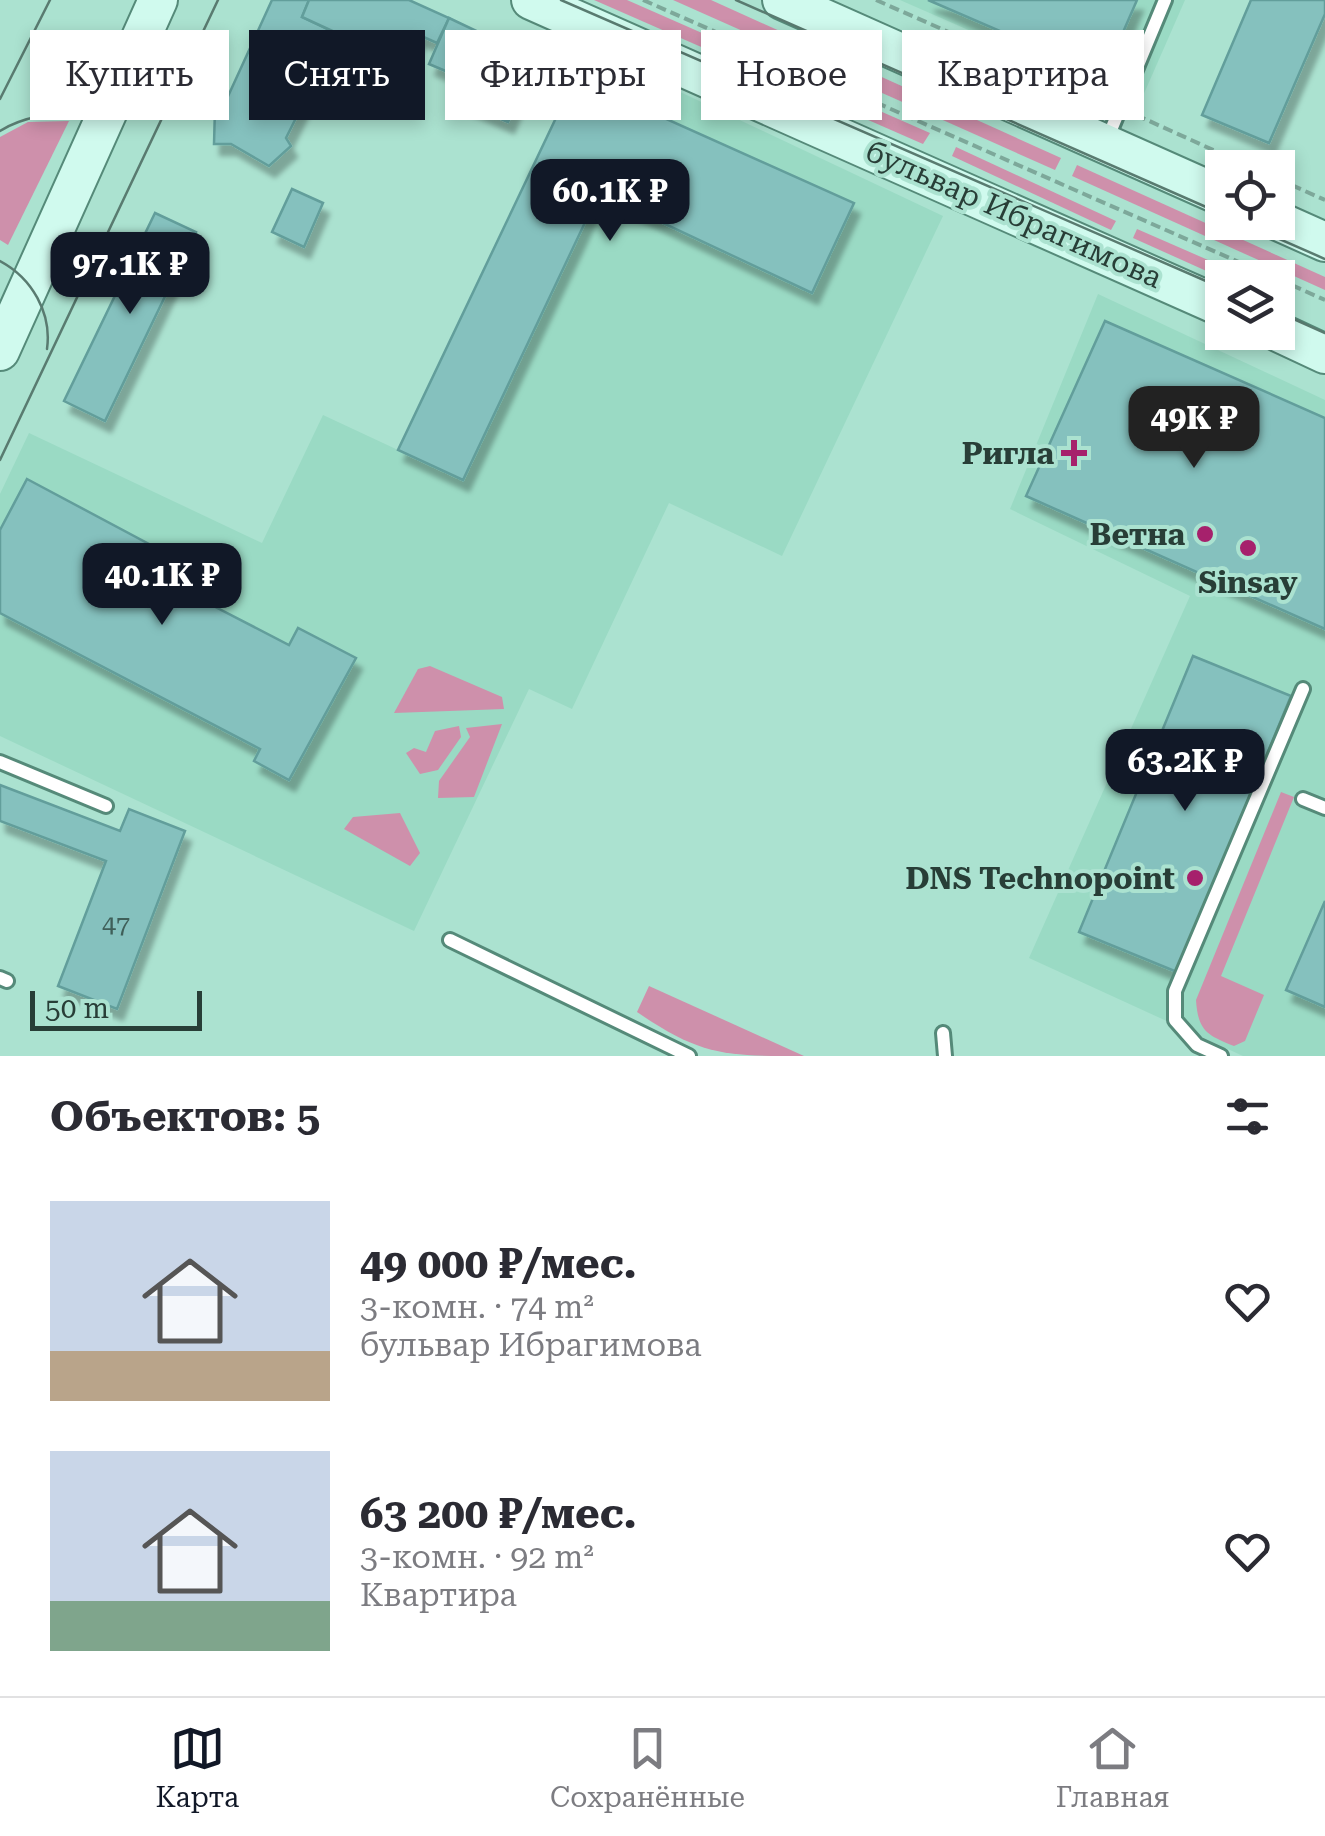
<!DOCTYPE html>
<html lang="ru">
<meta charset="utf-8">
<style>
:root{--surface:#fff;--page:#f2f2f3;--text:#2b2b33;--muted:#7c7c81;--line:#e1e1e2;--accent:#111827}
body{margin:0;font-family:"Roboto Serif",serif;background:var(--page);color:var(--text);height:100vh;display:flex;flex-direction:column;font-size:38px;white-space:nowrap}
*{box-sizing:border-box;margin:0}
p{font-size:32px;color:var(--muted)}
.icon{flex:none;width:55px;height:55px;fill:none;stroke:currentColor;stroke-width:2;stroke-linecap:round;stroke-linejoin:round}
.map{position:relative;height:1056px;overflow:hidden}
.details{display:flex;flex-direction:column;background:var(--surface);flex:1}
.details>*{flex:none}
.guide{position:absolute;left:30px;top:30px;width:1265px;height:90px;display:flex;gap:20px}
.controls{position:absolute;left:1205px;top:150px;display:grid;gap:20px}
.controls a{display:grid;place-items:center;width:90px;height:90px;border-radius:0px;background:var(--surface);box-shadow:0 5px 15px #0003;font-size:50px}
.scale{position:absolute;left:30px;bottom:25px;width:172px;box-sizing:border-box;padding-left:10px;border:5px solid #283e37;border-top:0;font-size:28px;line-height:35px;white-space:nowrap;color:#283e37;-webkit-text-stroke:8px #abe2d0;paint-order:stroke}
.price{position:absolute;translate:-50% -85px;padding:0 22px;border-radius:20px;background:var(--accent);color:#fff;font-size:32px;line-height:65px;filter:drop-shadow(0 2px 5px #0008)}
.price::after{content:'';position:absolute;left:50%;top:60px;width:30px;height:22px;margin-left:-15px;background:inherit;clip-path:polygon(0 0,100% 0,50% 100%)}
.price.on{background:#222;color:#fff}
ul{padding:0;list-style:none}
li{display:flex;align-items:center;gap:30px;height:250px;padding:0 50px}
li span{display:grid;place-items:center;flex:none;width:280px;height:200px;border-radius:0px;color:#555}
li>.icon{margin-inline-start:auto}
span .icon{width:120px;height:120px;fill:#fffc;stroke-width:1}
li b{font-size:42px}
h2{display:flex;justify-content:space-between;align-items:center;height:120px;padding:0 50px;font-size:42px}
.pill{padding:0 35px;border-radius:0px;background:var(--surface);box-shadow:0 5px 15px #0003;font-size:35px;line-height:90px}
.pill.on{background:var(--accent);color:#fff}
.dock{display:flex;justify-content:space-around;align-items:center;height:140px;border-top:2px solid var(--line);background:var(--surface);font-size:28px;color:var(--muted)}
.dock a{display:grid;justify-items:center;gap:5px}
.dock .on{color:var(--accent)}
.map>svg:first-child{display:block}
.built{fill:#9adac4}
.green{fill:#ce90ab}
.building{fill:#85c1be;stroke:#629e9b;stroke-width:2.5;filter:url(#shadow)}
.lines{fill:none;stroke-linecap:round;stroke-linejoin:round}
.lane-casing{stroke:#558a79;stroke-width:18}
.secondary-casing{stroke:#558a79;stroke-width:42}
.path{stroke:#7da89a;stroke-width:4;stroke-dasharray:10 5;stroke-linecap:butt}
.lane{stroke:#fff;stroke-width:12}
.secondary{stroke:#d0faee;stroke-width:38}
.tram{stroke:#597b70;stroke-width:2.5}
.poi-dot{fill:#a6216c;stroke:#abe2d0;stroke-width:4}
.labels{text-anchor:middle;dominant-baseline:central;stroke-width:8;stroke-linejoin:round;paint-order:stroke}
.number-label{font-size:25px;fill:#3f5f59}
.street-label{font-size:30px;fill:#283e37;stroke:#abe2d0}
.poi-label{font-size:30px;font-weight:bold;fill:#283e37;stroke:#abe2d0;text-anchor:end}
</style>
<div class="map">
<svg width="1325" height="1056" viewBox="0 0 1325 1056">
<defs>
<filter id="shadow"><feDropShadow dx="6" dy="11" stdDeviation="2.5" flood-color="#0004"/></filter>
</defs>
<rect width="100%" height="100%" fill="#abe2d0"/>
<g class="built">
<polygon points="900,0 1185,0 1139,105"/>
<polygon points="623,65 943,216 782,556 669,503 572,709 529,689 414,931 0,736 0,494 29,433 262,543 323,415 398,450 575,78 609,94"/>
<polygon points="1098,294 1325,400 1325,1056 1243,1056 1029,958 1190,596 1010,509"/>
</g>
<g class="green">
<polygon points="594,0 627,0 930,133 923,144"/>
<polygon points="673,0 711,0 1061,158 1055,170"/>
<polygon points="69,121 8,245 0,240 0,137 28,122"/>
<polygon points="956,147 1116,221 1111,230 952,156"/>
<polygon points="1077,165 1325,277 1325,290 1072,176"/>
<polygon points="1137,229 1247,277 1222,278 1133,238"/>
<polygon points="430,666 502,697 504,709 394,713 418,669"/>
<polygon points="502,724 474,797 438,798 439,781 470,737 466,728"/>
<polygon points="459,726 461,737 438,770 420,774 406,753 414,748 426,752 435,731"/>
<path d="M1281,792L1294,797L1221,976L1264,995L1245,1041L1234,1046C1207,1035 1198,1031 1196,1000Z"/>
<polygon points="400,813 420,853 410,866 344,829 353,817"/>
<path d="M649,986L804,1056C725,1056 701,1056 637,1012Z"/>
</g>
<g class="building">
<polygon points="272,0 309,0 302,17 338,34 286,138 291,146 269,166 231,144 214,144 215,108 224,105"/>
<polygon points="309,0 409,0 449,18 437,43 419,35 406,65 302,17"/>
<polygon points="928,0 1137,0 1104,76"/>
<polygon points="1251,0 1325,0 1325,14 1269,143 1202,115"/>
<polygon points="449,18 575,78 561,106 522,89 508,122 453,98 462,78 429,64"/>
<polygon points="575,78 854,203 812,293 599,193 463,480 398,450"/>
<polygon points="292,189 323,203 304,247 272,232"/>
<polygon points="155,213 196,232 105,421 64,401"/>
<polygon points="1105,321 1325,418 1325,629 1026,496"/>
<polygon points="27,479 209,576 198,598 289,645 298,628 356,658 289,780 254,761 260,749 0,613 0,530"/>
<polygon points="1193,656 1291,696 1177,972 1079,932"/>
<polygon points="0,785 120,831 129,809 185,831 117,1009 58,986 106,861 0,821"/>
<polygon points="1325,901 1325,1007 1286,990"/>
</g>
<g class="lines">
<g class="lane-casing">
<g id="lane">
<polyline points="1106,142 1165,0"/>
<polyline points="0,762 106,806"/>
<polyline points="1303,799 1325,808"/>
<polyline points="450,940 689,1056"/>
<polyline points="0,978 7,981"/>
<polyline points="943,1033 945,1056"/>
<polyline points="1221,1056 1197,1045 1175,1020 1175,991 1303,689"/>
</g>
</g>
<g class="secondary-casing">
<g id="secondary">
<polyline points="531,0 1222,307"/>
<polyline points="782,0 1222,196"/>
<polyline points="1278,221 1325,242"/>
<polyline points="1278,332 1325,354"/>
<polyline points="0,351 158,0"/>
</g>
</g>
<g class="path">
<polyline points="643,0 1275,278"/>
<polyline points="876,0 1105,101"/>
<polyline points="1136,115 1253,168"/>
<polyline points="1278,179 1325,200"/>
<polyline points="1278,279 1325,300"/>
</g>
<use href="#lane" class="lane"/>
<use href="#secondary" class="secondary"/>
<g class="tram">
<polyline points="561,0 1222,288"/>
<polyline points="736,0 1222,214"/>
<polyline points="0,99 50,0"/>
<path d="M0,131C54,97 130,128 178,79"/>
<polyline points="1241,222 1325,259"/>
<path d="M0,261C32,278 52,313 47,349"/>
<polyline points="1278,312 1325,333"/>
<polyline points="0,460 218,0"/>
</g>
</g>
<g class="poi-dot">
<path d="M1069 438h10v10h10v10h-10v10h-10v-10h-10v-10h10z"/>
<circle cx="1205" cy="534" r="10"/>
<circle cx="1248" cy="548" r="10"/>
<circle cx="1195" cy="878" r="10"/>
</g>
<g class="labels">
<g class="number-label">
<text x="116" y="924">47</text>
</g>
<g class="street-label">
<text transform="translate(1014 214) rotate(24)">бульвар Ибрагимова</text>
</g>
<g class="poi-label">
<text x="1054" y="453">Ригла</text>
<text x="1185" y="534">Ветна</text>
<text x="1248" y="582" text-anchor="middle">Sinsay</text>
<text x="1175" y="878">DNS Technopoint</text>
</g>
</g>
</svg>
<div class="controls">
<a><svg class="icon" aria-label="locate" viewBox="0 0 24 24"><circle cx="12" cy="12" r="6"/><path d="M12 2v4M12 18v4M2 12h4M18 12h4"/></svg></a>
<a><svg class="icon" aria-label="layers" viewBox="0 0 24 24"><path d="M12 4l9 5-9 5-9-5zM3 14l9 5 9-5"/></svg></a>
</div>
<div class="scale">50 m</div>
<b class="price" style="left:610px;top:244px">60.1K ₽</b>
<b class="price" style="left:130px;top:317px">97.1K ₽</b>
<b class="price on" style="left:1194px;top:471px">49K ₽</b>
<b class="price" style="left:162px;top:628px">40.1K ₽</b>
<b class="price" style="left:1185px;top:814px">63.2K ₽</b>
<div class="guide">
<a class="pill">Купить</a>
<a class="pill on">Снять</a>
<a class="pill">Фильтры</a>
<a class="pill">Новое</a>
<a class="pill">Квартира</a>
</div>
</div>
<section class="details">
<h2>Объектов: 5<svg class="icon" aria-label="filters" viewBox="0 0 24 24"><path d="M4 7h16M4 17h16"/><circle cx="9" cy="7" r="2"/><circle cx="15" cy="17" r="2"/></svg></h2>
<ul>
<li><span style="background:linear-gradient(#c9d6e8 75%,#b9a48a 0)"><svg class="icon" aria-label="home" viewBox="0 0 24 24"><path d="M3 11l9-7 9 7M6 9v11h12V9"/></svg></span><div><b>49 000 ₽/мес.</b><p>3-комн. · 74 m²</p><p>бульвар Ибрагимова</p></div><svg class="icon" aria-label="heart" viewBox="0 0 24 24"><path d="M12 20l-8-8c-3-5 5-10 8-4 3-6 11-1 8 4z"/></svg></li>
<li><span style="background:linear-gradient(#c9d6e8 75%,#7fa58c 0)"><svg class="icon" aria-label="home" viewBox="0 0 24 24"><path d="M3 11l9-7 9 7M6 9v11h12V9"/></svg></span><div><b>63 200 ₽/мес.</b><p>3-комн. · 92 m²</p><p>Квартира</p></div><svg class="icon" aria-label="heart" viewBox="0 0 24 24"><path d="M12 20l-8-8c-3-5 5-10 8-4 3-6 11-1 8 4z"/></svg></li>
</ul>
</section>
<nav class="dock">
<a class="on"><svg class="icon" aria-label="map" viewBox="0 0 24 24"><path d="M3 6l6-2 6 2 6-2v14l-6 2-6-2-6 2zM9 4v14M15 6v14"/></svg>Карта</a>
<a><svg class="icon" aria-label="saved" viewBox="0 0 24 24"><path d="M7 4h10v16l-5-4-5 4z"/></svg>Сохранённые</a>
<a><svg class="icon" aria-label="home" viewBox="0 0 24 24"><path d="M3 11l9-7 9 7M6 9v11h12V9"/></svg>Главная</a>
</nav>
